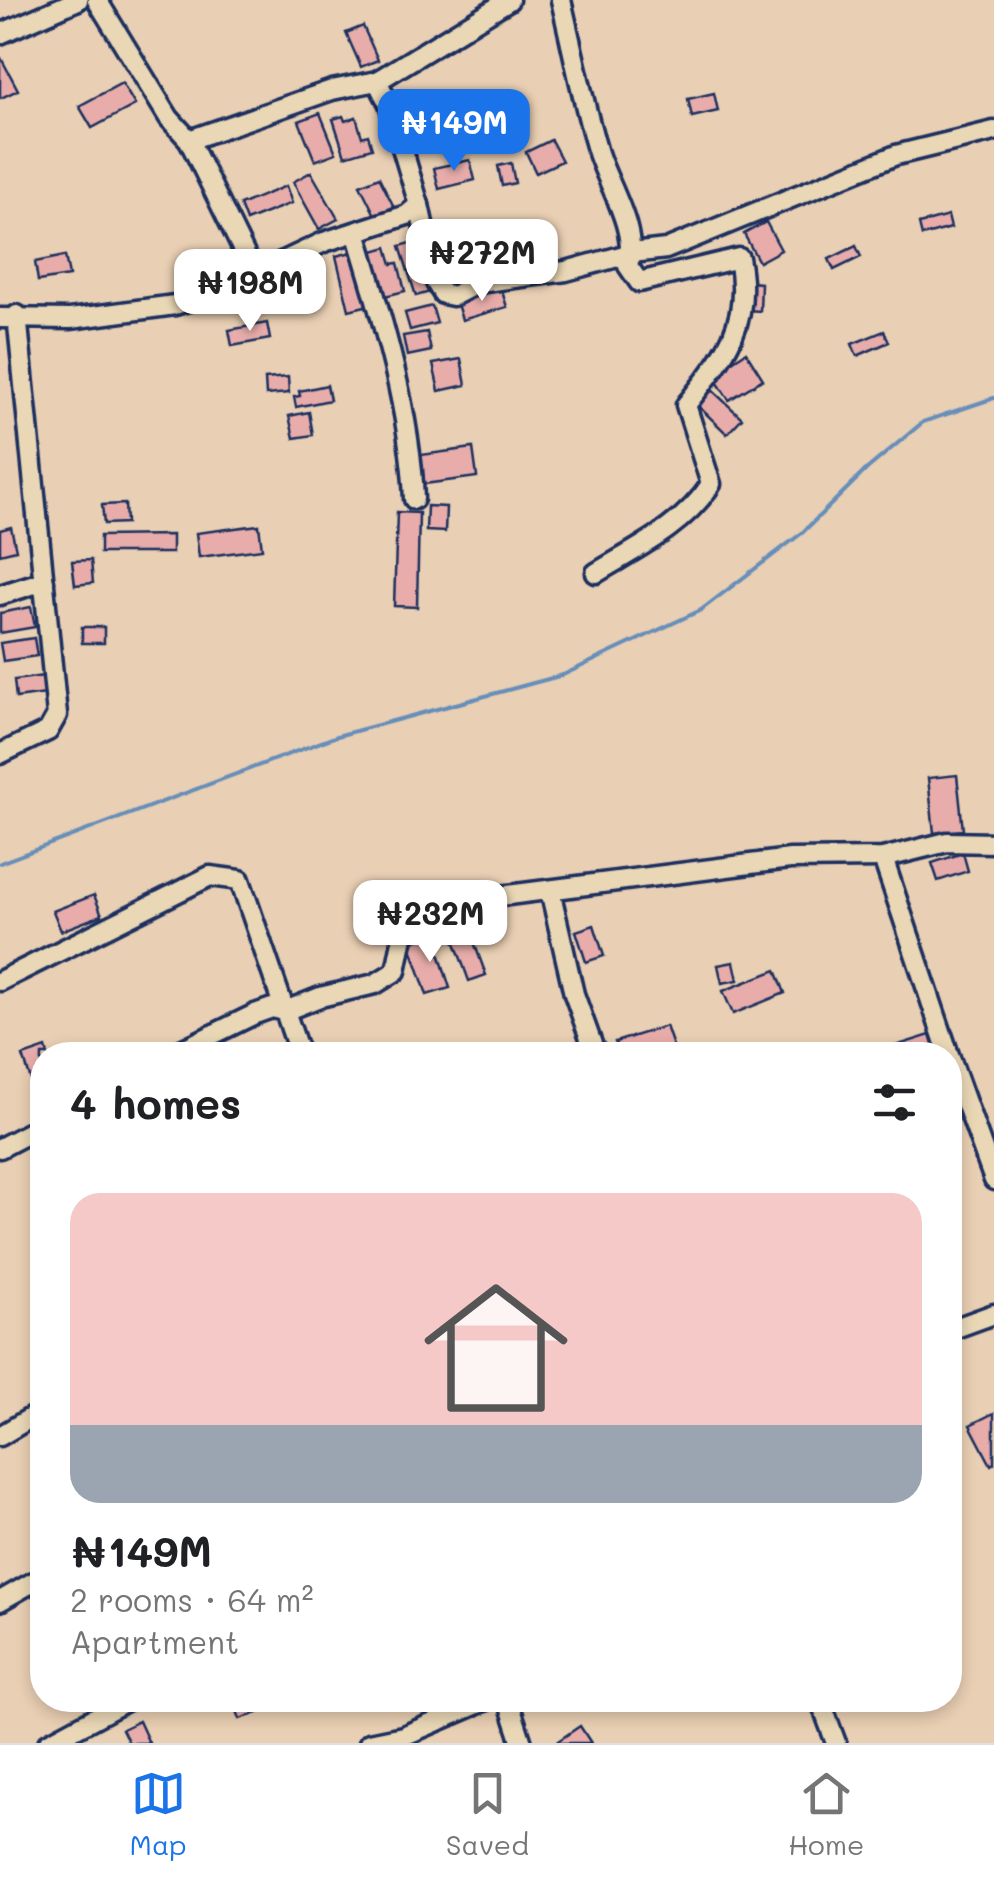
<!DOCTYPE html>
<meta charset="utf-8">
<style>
:root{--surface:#fff;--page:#f2f2f2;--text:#202124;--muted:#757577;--line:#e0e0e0;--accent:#1a73e8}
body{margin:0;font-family:Mali,sans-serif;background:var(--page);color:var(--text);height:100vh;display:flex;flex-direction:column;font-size:38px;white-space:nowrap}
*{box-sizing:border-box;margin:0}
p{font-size:32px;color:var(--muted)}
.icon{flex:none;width:55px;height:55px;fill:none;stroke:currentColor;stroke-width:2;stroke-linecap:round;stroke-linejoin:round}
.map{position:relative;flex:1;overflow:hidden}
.sheet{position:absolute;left:30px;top:1042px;width:932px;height:670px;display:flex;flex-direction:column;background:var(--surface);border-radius:40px;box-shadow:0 5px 15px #0003}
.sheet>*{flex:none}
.price{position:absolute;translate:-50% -85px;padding:0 22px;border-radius:20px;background:#fff;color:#222;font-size:32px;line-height:65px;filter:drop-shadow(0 2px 5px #0008)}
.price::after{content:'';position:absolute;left:50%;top:60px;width:30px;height:22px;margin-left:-15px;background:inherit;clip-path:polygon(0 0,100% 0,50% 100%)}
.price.on{background:var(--accent);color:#fff}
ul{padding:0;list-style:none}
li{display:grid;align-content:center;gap:20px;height:530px;padding:0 40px}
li+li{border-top:2px solid var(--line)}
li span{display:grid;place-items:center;height:310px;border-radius:30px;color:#555}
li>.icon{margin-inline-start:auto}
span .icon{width:180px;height:180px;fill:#fffc;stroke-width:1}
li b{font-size:42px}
h2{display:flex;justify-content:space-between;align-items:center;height:120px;padding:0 40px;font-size:42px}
.menu{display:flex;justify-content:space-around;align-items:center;height:140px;border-top:2px solid var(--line);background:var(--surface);font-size:28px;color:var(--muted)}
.menu a{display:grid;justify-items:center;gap:5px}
.menu .on{color:var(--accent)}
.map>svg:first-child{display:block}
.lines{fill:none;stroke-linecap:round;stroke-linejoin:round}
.stream{stroke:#668eba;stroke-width:4}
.building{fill:#e8adaa;stroke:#1b2f5e;stroke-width:2.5}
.minor-casing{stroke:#1b2f5e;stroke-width:25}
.minor{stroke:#e9d7b5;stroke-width:18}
</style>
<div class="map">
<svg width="994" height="1743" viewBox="0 0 994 1743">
<rect width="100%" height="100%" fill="#e9cfb3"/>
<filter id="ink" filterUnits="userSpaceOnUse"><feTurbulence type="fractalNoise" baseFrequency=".01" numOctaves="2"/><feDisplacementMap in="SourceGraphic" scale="20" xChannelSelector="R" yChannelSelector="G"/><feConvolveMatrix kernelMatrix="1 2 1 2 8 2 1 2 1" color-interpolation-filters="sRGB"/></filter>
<g filter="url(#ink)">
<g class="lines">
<polyline class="stream" points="0,863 337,736 563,675 701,610 802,533 867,469 923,422 994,398"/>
</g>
<g class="building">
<polygon points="363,26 378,60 361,67 346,33"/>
<polygon points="0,56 18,90 1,98 0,97"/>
<polygon points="122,83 135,105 92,128 79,106"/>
<polygon points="714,93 718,111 692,117 688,99"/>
<polygon points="320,113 336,153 315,161 299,121"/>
<polygon points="343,116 345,121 356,117 362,137 368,135 372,148 345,156 333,119"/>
<polygon points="551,140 562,161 536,173 526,152"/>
<polygon points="470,160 475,180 439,189 434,168"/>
<polygon points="511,163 515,183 502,186 498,166"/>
<polygon points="311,172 338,219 319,229 293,182"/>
<polygon points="379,177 394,207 375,215 360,185"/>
<polygon points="286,186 292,203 246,221 240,205"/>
<polygon points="948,216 951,228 922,236 919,224"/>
<polygon points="766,222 781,250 759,262 744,234"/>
<polygon points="418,241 434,291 416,296 400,246"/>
<polygon points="856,246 861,257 834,270 829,259"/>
<polygon points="387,247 392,264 398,263 405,291 385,296 373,251"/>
<polygon points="356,251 369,305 349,310 336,256"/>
<polygon points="213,254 221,279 192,288 184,263"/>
<polygon points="65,256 69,276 38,281 35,262"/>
<polygon points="749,282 761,283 760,311 747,310"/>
<polygon points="501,288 507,307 462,320 456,301"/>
<polygon points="432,306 437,323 410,330 405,313"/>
<polygon points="267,323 270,339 232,346 229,330"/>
<polygon points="884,331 889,342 857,356 852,344"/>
<polygon points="427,332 431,351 407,356 403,336"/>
<polygon points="746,352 763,379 729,400 712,374"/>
<polygon points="461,359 466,385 439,391 433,364"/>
<polygon points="288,377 289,393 266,395 265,379"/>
<polygon points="327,385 330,400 296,407 294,397 300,396 299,391"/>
<polygon points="711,389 742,418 727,434 696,404"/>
<polygon points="309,412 313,435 294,438 289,416"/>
<polygon points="473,448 477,477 424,484 421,455"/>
<polygon points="125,504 126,523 104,524 102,505"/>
<polygon points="427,506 446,507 445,532 426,531"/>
<polygon points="397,512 419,513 417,607 394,606"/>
<polygon points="259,525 262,549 199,557 196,533"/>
<polygon points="11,527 16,550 0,554 0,530"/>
<polygon points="172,535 172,553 100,553 100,536"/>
<polygon points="91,560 93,583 75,585 72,561"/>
<polygon points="31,607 35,627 0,633 0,613"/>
<rect x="82" y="627" width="22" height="16"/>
<polygon points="34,638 37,656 3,661 0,643"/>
<polygon points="44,676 46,694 16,698 14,680"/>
<polygon points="957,775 963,830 934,833 928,778"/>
<polygon points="963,853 968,871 938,881 932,863"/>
<polygon points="94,895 102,915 61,931 53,911"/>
<polygon points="594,925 604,956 586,962 576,931"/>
<polygon points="433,934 450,988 427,995 409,942"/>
<polygon points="471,934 486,975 469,981 454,940"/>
<polygon points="734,962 738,980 722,983 718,965"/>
<polygon points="776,970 785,993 733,1014 723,991"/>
<polygon points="666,1026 674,1049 657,1055 620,1055 615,1042"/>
<polygon points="930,1035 936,1055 877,1055 876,1052"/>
<polygon points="46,1048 48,1055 42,1055 41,1111 23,1056"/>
<polygon points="994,1413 994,1463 991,1465 970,1425"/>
<polygon points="233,1700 253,1700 258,1713 240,1719"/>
<polygon points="139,1721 149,1743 129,1743 122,1729"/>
<polygon points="580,1726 591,1743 555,1743"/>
</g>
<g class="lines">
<g class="minor-casing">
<g id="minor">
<polyline points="97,0 169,118 189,140 255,275"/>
<path d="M561,0C573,51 583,103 598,153C609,187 638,230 628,266L639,282L739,258C752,323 725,356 686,405L711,484C684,526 637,548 596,573"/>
<polyline points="0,34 78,0"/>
<polyline points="377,81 389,104 419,205"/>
<polyline points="189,140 332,90 377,81 509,0"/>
<path d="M356,232C382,318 410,409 414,499"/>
<polyline points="0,318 70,319 175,305 220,291 324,242 407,215 419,205 436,283 443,294 453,296 478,283 566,271 632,253 666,249 896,155 994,131"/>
<polyline points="0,595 44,581"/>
<polyline points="0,754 48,731 57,715 17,315"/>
<polyline points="883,858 949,1055"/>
<polyline points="550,890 574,994 596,1055"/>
<polyline points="0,981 210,876 240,880 300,1055"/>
<polyline points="171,1055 255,1014 272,1008 285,1011 320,997 375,984 396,971 403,936 409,929 437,915 500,896 790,859 883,858 947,842 994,843"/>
<polyline points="950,1058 994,1180"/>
<polyline points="0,1148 42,1126"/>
<polyline points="950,1330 994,1314"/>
<polyline points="0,1436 42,1411"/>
<polyline points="0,1601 42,1577"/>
<polyline points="508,1700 522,1743"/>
<polyline points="820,1700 836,1743"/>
<polyline points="48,1743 128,1700"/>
<polyline points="369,1743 403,1736 487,1700"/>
</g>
</g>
<use href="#minor" class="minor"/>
</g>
</g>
</svg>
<b class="price on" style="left:454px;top:174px">₦149M</b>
<b class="price" style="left:482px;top:304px">₦272M</b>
<b class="price" style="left:250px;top:334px">₦198M</b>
<b class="price" style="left:430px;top:965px">₦232M</b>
<section class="sheet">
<h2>4 homes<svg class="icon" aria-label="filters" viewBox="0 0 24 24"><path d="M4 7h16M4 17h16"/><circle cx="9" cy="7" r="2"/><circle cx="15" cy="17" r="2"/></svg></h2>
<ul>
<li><span style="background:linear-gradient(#f6c9c9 75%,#9aa5b1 0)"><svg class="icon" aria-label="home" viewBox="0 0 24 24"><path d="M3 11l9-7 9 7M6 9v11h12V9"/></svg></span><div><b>₦149M</b><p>2 rooms · 64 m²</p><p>Apartment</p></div></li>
</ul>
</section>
</div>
<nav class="menu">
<a class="on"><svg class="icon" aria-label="map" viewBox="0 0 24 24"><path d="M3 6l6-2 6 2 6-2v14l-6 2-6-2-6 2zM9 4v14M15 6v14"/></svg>Map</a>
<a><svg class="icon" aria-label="saved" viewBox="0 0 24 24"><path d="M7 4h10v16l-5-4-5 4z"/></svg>Saved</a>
<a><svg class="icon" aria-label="home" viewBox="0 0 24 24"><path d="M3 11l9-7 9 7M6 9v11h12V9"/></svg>Home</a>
</nav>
